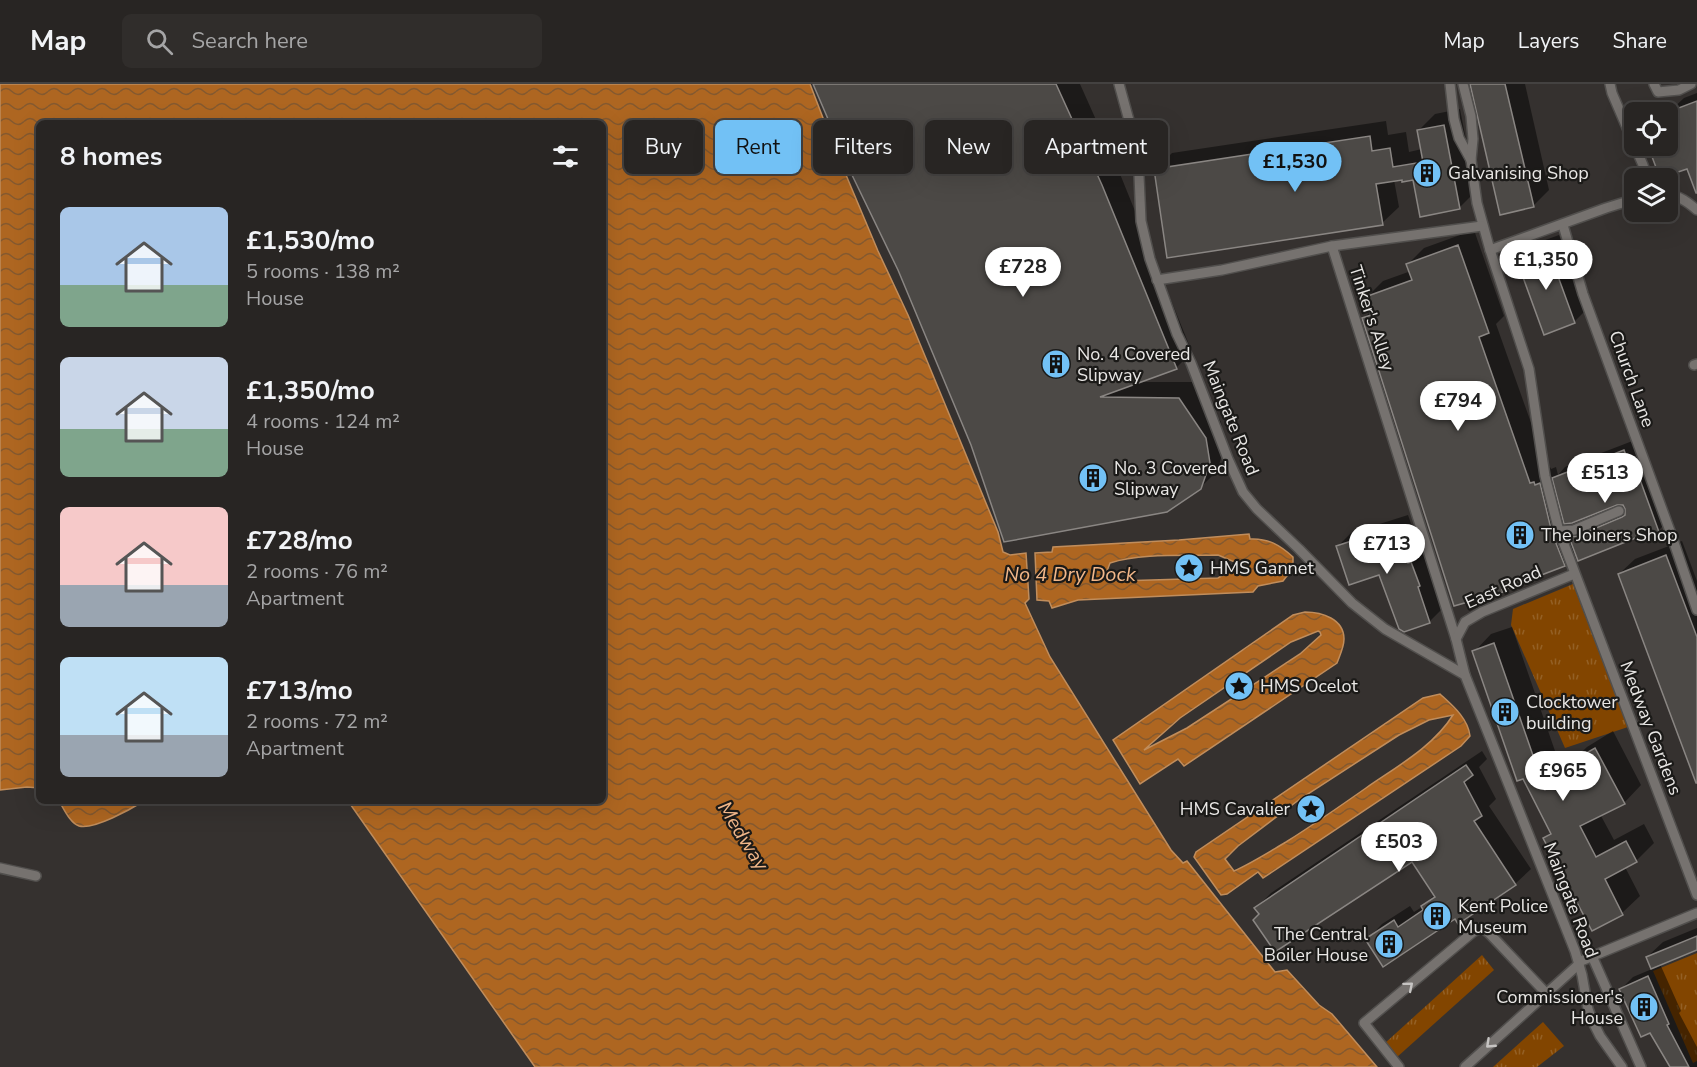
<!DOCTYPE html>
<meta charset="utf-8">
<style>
:root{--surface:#282523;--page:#302d2b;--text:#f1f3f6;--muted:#a5a5a6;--line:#444241;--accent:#72c1f5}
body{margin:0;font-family:"Nunito Sans",sans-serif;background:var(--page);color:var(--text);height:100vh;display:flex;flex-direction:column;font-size:22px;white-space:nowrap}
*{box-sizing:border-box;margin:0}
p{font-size:20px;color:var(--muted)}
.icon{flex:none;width:33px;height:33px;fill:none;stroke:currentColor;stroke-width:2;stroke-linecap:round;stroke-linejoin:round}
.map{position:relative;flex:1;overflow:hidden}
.drawer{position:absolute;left:36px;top:36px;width:570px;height:684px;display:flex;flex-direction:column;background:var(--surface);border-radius:9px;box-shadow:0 6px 24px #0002,0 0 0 2px var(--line)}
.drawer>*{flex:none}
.guide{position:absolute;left:624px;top:36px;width:570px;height:54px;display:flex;gap:12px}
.buttons{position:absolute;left:1624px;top:18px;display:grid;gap:12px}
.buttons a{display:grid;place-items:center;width:54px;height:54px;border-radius:9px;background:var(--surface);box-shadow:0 6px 24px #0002,0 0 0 2px var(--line);font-size:30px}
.price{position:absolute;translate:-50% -51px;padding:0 14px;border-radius:21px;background:#fff;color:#222;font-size:20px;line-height:39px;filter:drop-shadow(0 2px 3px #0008)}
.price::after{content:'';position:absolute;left:50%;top:36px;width:18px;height:14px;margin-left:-9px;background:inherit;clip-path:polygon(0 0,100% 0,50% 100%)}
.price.active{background:var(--accent);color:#111}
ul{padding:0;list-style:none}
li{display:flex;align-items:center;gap:18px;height:150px;padding:0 24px}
li span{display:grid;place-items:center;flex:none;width:168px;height:120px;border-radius:9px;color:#555}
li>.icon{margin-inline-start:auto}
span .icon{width:72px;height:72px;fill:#fffc;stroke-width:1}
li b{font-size:26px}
h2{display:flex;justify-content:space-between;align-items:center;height:72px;padding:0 24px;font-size:26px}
.chip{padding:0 21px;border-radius:9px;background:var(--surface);box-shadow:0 6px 24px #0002,0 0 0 2px var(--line);font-size:21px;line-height:54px}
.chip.active{background:var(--accent);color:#111}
header{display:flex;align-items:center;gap:36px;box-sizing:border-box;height:84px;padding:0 30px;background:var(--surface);border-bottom:2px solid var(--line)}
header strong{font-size:28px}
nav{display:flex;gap:33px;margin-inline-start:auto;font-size:21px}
.search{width:420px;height:54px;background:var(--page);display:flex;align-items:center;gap:15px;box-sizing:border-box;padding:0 21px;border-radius:9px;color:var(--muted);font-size:22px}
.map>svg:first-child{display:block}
.grass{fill:url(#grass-tufts)}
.water{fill:url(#water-waves);stroke:#c08d5c;stroke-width:1.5;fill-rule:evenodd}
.shadow{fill:#0007;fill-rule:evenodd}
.building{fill:#4c4946;stroke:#8a8683;stroke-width:1.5}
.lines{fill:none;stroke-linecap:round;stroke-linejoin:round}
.service-casing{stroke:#514f4d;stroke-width:12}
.service{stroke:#76726f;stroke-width:9}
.oneway{stroke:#c6c4c2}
.labels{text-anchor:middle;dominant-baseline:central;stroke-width:4.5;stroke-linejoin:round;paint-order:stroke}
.poi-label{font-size:18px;fill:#e9e7e5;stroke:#1b1a18;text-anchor:start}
.street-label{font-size:18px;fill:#e9e7e5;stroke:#1b1a18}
.water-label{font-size:20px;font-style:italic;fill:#f2b789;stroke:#1b1a18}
</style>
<header>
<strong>Map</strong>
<div class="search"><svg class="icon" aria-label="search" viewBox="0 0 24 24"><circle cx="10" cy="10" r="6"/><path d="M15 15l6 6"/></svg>Search here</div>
<nav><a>Map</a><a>Layers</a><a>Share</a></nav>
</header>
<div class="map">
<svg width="1697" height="983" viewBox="0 0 1697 983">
<defs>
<pattern id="grass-tufts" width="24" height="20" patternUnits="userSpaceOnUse" patternTransform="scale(1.5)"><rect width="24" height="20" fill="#824500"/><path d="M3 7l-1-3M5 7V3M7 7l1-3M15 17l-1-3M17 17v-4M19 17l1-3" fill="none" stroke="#946025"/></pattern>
<pattern id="water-waves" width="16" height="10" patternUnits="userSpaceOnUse" patternTransform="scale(1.5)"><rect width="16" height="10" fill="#ae6621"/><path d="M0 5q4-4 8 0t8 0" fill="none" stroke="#84592f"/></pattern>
</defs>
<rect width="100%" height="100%" fill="#35312f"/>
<g class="grass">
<polygon points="1573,500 1628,643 1565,664 1511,541 1513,525"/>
<polygon points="1697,869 1697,977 1693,979 1653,887"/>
<polygon points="1482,871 1494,886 1396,974 1384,960"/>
<polygon points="1543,938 1564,962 1537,983 1493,983"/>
</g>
<g class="water">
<polygon points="0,0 810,0 833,60 878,167 908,231 998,448 1003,468 1010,471 1026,469 1029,515 1025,519 1050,573 1171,766 1183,779 1187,777 1275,888 1287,886 1319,921 1332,930 1377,983 535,983 348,717 603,717 603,39 39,39 39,704 27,703 0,706"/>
<path d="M1249,450L1250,455C1268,454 1280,461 1293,473V484L1283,497L1258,502L1253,508L1078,516L1052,524L1049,517L1037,516L1035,469L1052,468L1053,463L1179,456ZM1218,471L1242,481L1218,494L1118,497L1110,495L1107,487L1110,479C1141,469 1185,472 1218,471Z"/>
<path d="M1305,528C1322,528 1344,535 1344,555C1344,563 1340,571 1337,579L1184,682L1178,675L1140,700L1113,656L1293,531ZM1318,547L1320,548L1321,551L1300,570L1187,644L1144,666L1180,634L1291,558Z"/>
<path d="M1440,610C1452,621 1468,634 1470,652L1461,662L1263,794L1258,788L1227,810L1221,811L1194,773L1196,768L1423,614ZM1453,631C1433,663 1396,683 1366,704C1339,723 1313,741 1286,758C1269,768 1252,779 1234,787L1225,775L1238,762L1300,715L1399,651L1429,636Z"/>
<path d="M59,717H144C131,725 94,746 79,742C70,739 64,725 59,717Z"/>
</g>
<g class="shadow">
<polygon points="815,0 1080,0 1118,85 1192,268 1176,284 1139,298 1195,298 1221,338 1225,362 1217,387 1200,404 972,360 899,186"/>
<polygon points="1471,0 1525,0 1549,106 1533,122"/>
<polygon points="1697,9 1697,93 1688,83 1661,93 1650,62 1668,62 1668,29 1684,14"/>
<polygon points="1460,25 1476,107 1459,124 1414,94 1394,96 1399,123 1382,139 1155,86 1172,69 1386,37 1388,51 1406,48 1409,68 1422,65 1419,46 1435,30"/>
<path d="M1474,146L1504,232L1496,240L1547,384L1550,383L1551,385L1556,383L1558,391L1565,383L1635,356L1669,436L1658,447L1576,468L1564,480L1505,503L1502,507L1364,234L1372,226L1367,213L1383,197L1411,187L1408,180L1424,164ZM1617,419L1623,420L1628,425L1575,449L1571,438Z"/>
<polygon points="1559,151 1586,226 1574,238 1517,174 1529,162"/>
<polygon points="1408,431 1421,468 1424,466 1432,488 1430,490 1442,525 1429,538 1380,490 1338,462 1351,449"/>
<polygon points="1682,457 1697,497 1697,698 1619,490 1635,475"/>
<polygon points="1512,543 1563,690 1572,685 1569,680 1587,663 1613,647 1641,701 1624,719 1600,730 1614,756 1644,740 1654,759 1636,777 1625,783 1640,812 1622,829 1592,845 1545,754 1552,747 1474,568 1491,550"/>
<polygon points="1482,667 1487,675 1479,683 1496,715 1489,722 1531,785 1515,800 1459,838 1456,833 1367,856 1382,840 1410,822 1414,828 1422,823 1435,810 1413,776 1260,830 1256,824 1271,809"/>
<polygon points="1697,844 1697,864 1660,880 1681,927 1679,929 1697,963 1697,983 1672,983 1651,947 1621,905 1633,893 1652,885 1647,873 1663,858"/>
</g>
<g class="building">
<polygon points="813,0 1056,0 1102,101 1177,285 1100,313 1179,314 1206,354 1210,379 1201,405 1167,428 1004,458 971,361 898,186 852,91"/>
<polygon points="1470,0 1505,0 1534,123 1500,131"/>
<polygon points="1697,17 1697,109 1696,109 1687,85 1660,94 1648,62 1668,62 1668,28"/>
<polygon points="1444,41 1460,125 1420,133 1413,96 1402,98 1402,96 1376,100 1383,141 1167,174 1154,85 1370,52 1372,67 1390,64 1393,83 1423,78 1417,46"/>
<polygon points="1458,161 1489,249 1479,253 1530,399 1534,398 1535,401 1540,399 1552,449 1565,482 1502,506 1503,508 1454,522 1362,234 1371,231 1365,213 1412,196 1406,180"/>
<polygon points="1547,162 1575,239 1544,251 1516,174"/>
<polygon points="1624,366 1634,392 1638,390 1659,448 1639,455 1638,453 1578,477 1569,453 1577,452 1622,433 1625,431 1625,425 1623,421 1617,421 1572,439 1564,440 1552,394"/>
<polygon points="1395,443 1408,479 1411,478 1420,502 1418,503 1430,539 1404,548 1399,545 1379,491 1349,501 1336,462"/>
<polygon points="1666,471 1697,553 1697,699 1696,699 1618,490"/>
<polygon points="1494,559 1545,706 1573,691 1567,680 1595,664 1625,720 1580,742 1596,773 1626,757 1637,778 1605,795 1623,831 1592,847 1543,754 1551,750 1523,695 1517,697 1472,567"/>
<polygon points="1466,681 1473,691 1464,698 1482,732 1474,737 1516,801 1458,840 1455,835 1383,883 1365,855 1394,836 1398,843 1423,826 1421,822 1435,813 1412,778 1275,868 1253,836 1259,830 1254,824"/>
<polygon points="1697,852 1697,866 1651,885 1646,873"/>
<polygon points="1648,892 1669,940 1667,941 1689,983 1670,983 1650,949 1641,953 1619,905"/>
</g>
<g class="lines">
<g class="service-casing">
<g id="service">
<polyline points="1119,0 1138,69 1141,137 1150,175 1177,250 1191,279 1228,375 1243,408 1257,425 1299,465 1352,519 1385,545 1465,591 1575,867 1582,891 1588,925 1593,938 1600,952 1622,983"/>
<polyline points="1450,0 1454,35 1459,54 1471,76"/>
<polyline points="1463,0 1471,32 1473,55 1471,76 1477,119 1490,166 1529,285 1545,392 1559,447 1697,811"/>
<polyline points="1610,0 1612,9 1643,81 1647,94"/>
<polyline points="1654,0 1658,8 1679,6 1691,0"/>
<path d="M1668,111C1679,111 1689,119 1697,126"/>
<polyline points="1563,141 1583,210 1670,447 1697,526"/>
<polyline points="1332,162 1456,555"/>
<polyline points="1490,166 1606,124 1635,115"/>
<polyline points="1157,196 1222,186 1332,162 1482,142"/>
<polyline points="1694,281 1697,280"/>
<polyline points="1559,447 1574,446 1619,427"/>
<polyline points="1465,591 1456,555 1465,538 1482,528 1574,490"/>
<polyline points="0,784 36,792"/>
<polyline points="1592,872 1641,983"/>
<polyline points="1399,983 1364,939 1473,848 1481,844 1488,848 1546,909"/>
<polyline points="1465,983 1579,880 1581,877 1697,829"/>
</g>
</g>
<use href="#service" class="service"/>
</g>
<defs><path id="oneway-chevron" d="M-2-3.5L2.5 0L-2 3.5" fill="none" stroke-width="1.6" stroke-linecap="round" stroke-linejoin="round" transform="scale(1.5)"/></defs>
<g class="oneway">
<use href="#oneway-chevron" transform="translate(1409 902) rotate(-40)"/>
<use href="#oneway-chevron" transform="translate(1490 960) rotate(137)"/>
</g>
<defs>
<g id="building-disc" transform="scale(1.5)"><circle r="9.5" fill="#72c1f5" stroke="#1b1a18"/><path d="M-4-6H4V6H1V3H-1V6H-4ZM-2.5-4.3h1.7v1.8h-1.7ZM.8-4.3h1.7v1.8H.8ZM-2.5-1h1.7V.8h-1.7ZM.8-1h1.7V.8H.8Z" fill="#111"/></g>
<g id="sight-disc" transform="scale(1.5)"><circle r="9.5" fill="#72c1f5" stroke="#1b1a18"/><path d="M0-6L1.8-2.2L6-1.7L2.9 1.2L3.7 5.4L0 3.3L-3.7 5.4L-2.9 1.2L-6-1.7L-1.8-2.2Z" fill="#111"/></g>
</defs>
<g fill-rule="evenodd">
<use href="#building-disc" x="1427" y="89"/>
<use href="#building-disc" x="1056" y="280"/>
<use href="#building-disc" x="1093" y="394"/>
<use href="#building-disc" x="1520" y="451"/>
<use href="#sight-disc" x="1189" y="484"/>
<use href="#sight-disc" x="1239" y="602"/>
<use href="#building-disc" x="1505" y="628"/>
<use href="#sight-disc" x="1311" y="725"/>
<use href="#building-disc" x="1437" y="832"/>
<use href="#building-disc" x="1389" y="860"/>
<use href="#building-disc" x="1644" y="923"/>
</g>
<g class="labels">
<g class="poi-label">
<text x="1448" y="89">Galvanising Shop</text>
<text x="1077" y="270">No. 4 Covered<tspan x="1077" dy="21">Slipway</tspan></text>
<text x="1114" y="384">No. 3 Covered<tspan x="1114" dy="21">Slipway</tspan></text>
<text x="1541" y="451">The Joiners Shop</text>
<text x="1210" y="484">HMS Gannet</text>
<text x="1260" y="602">HMS Ocelot</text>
<text x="1526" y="618">Clocktower<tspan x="1526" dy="21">building</tspan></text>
<text x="1290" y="725" text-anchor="end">HMS Cavalier</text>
<text x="1458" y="822">Kent Police<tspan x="1458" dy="21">Museum</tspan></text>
<text x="1368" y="850" text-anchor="end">The Central<tspan x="1368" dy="21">Boiler House</tspan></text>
<text x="1623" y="913" text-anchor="end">Commissioner's<tspan x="1623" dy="21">House</tspan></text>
</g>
<g class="street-label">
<text transform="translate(1372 234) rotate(72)">Tinker's Alley</text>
<text transform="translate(1632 295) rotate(70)">Church Lane</text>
<text transform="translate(1231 334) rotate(68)">Maingate Road</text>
<text transform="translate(1503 503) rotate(-24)">East Road</text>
<text transform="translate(1651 644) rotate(69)">Medway Gardens</text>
<text transform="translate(1571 816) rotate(69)">Maingate Road</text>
</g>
<g class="water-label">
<text x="1070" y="490">No 4 Dry Dock</text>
<text transform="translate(743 752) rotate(58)">Medway</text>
</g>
</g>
</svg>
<div class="buttons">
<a><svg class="icon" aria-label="locate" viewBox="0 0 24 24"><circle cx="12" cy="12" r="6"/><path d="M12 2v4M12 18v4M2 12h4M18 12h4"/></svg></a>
<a><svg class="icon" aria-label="layers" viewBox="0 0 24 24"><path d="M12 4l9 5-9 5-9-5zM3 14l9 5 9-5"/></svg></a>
</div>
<b class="price active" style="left:1295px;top:109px">£1,530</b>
<b class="price" style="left:1546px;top:207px">£1,350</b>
<b class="price" style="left:1023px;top:214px">£728</b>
<b class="price" style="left:1458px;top:348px">£794</b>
<b class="price" style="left:1605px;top:420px">£513</b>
<b class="price" style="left:1387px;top:491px">£713</b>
<b class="price" style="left:1563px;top:718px">£965</b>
<b class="price" style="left:1399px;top:789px">£503</b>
<div class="guide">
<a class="chip">Buy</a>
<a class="chip active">Rent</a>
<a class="chip">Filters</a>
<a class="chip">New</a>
<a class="chip">Apartment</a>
</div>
<section class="drawer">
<h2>8 homes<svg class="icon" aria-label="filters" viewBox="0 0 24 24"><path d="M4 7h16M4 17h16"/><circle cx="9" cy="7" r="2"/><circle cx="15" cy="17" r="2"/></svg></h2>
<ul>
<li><span style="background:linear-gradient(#a9c7e8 65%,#7fa58c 0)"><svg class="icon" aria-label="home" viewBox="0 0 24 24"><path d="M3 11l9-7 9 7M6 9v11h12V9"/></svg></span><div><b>£1,530/mo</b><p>5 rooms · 138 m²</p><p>House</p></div></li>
<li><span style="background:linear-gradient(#c9d6e8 60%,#7fa58c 0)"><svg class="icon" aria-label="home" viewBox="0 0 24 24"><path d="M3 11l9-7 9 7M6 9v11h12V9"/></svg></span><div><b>£1,350/mo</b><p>4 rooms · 124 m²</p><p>House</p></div></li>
<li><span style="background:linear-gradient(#f6c9c9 65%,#9aa5b1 0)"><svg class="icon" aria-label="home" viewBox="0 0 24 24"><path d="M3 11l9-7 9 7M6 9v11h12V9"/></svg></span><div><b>£728/mo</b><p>2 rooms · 76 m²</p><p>Apartment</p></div></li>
<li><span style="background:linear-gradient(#bfe0f5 65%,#9aa5b1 0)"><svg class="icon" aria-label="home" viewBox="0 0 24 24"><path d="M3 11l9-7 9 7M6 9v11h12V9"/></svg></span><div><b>£713/mo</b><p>2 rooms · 72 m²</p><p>Apartment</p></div></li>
</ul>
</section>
</div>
